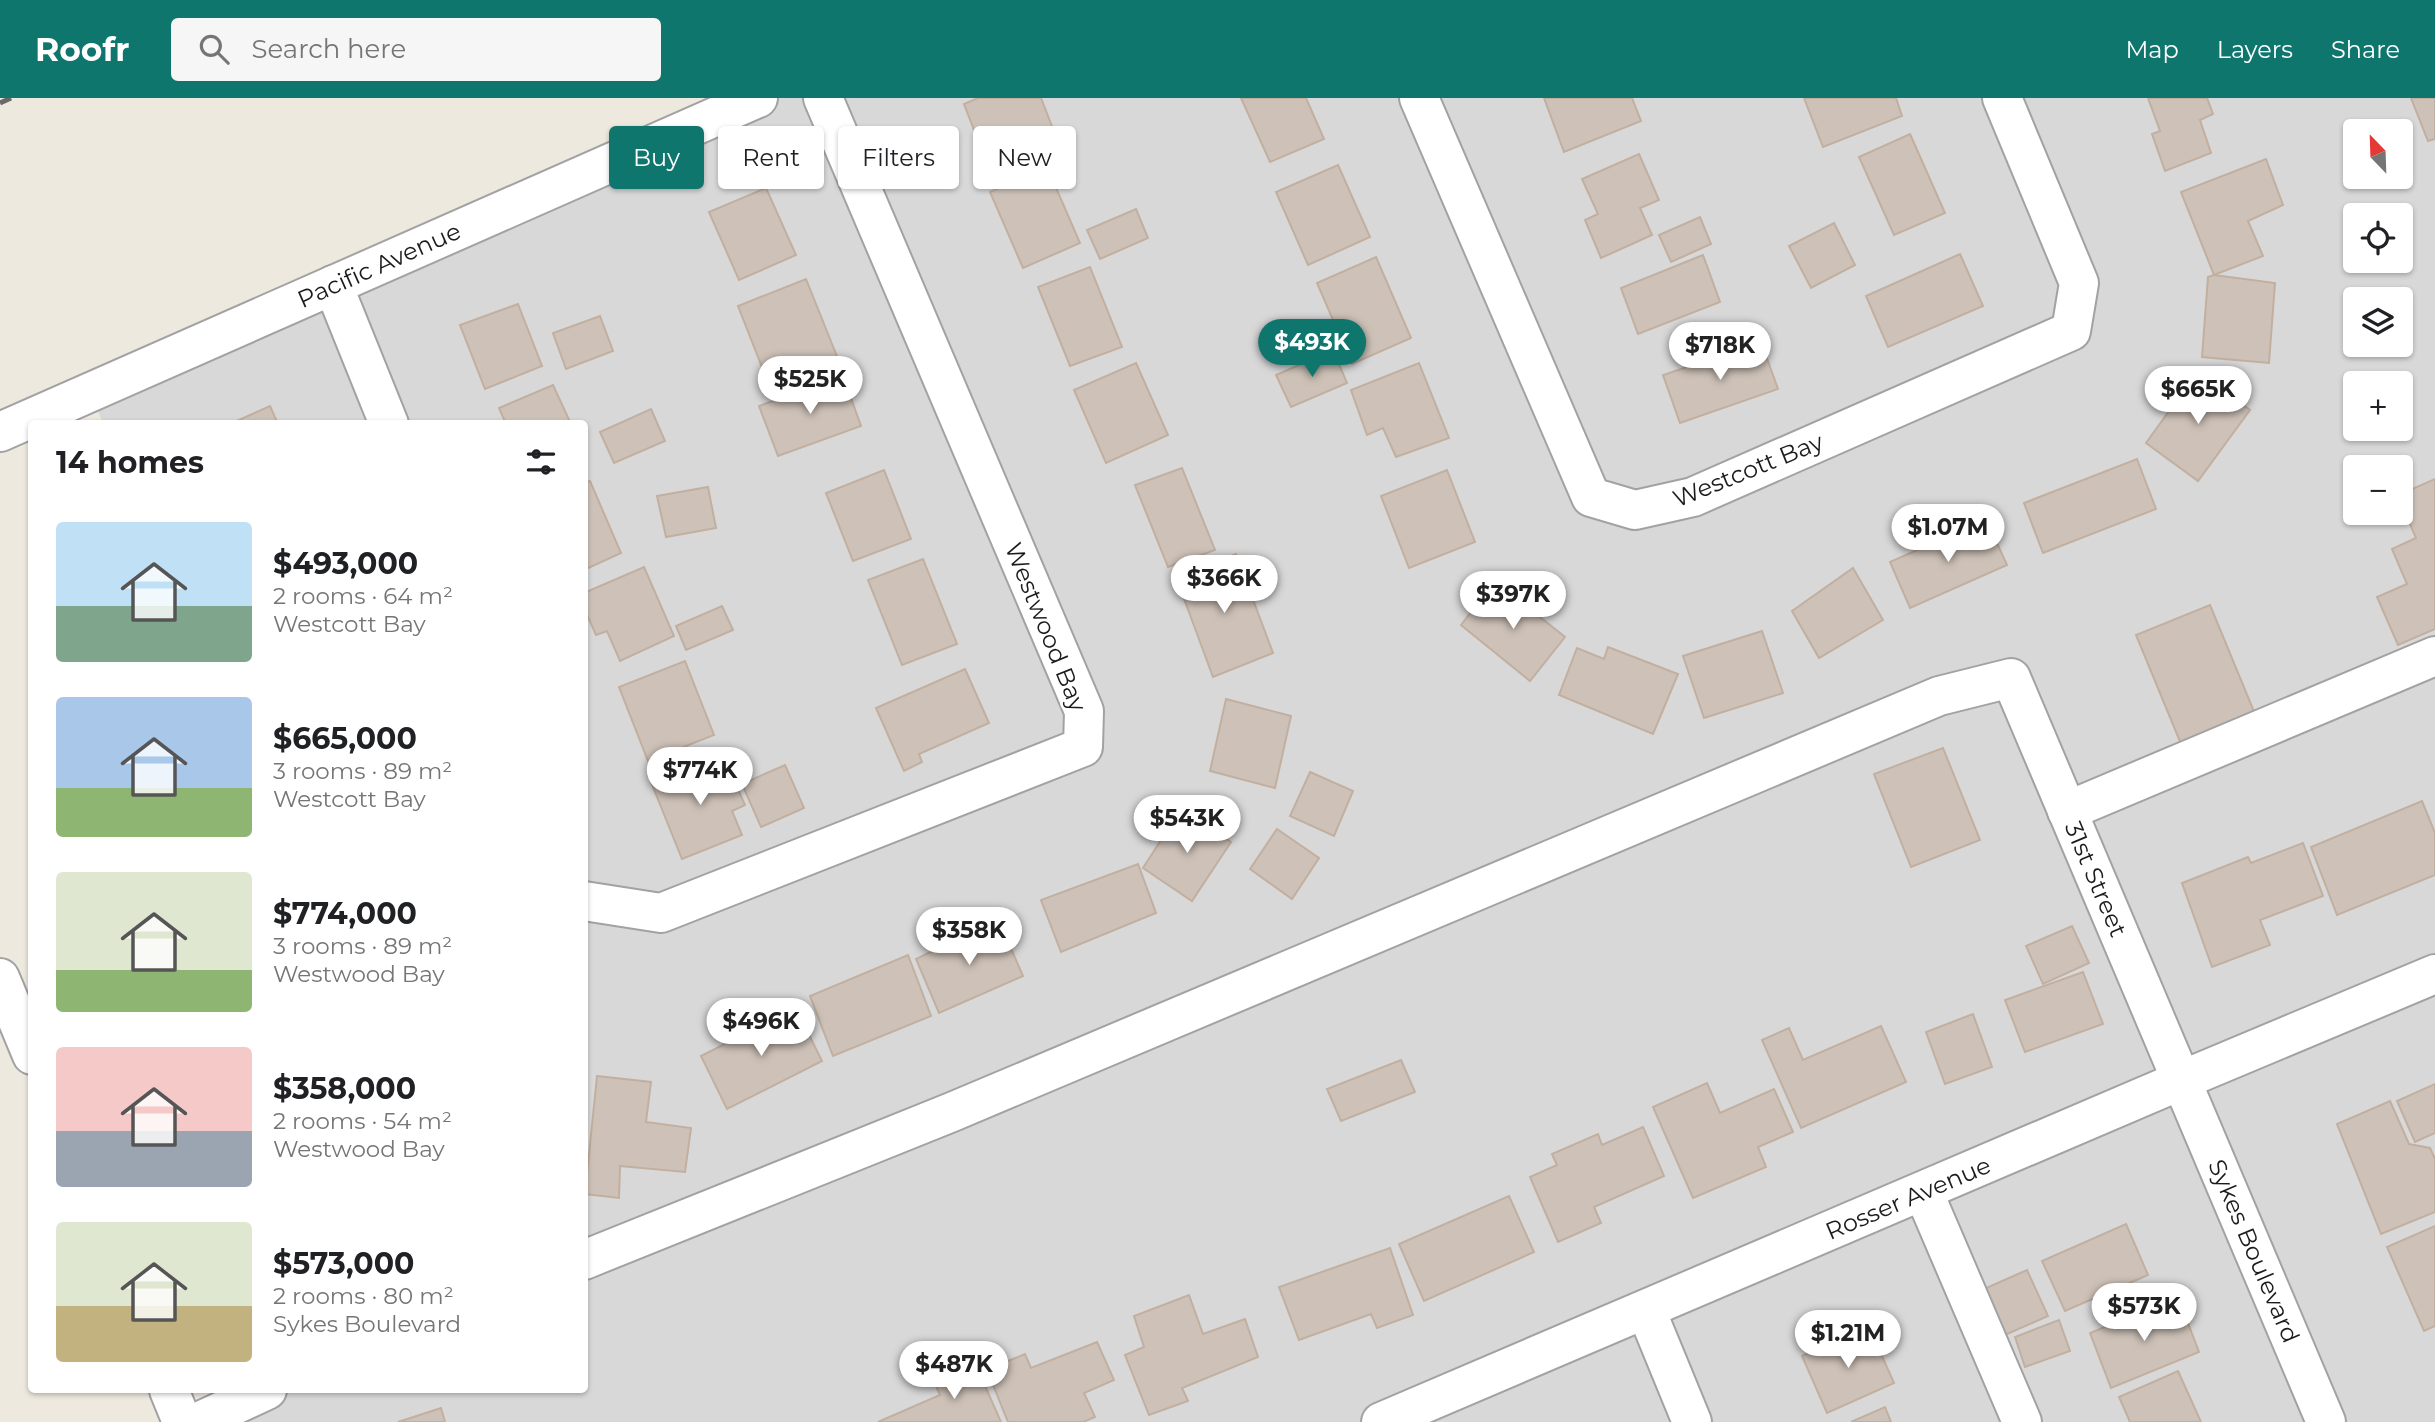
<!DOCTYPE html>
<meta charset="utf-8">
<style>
:root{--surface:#fff;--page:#f6f6f6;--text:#202124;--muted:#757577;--accent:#0f766e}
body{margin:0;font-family:Montserrat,sans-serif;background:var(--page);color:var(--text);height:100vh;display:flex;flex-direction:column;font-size:26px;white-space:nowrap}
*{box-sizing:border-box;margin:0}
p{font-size:23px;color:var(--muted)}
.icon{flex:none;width:38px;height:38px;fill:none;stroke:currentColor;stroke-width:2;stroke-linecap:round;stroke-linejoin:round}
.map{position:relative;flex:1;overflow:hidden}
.side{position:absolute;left:28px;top:322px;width:560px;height:973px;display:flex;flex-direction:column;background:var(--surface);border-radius:7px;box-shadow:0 2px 5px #0004}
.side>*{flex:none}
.top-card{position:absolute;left:609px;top:28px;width:665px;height:63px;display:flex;gap:14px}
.needle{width:46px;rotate:337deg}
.buttons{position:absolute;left:2343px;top:21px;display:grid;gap:14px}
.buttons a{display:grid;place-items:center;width:70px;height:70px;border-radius:7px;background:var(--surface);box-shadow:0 2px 5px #0004;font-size:35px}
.price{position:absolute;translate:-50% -60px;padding:0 16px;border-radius:24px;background:#fff;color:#222;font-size:23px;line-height:46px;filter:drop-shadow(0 2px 4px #0008)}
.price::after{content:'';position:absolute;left:50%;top:42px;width:21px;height:16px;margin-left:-10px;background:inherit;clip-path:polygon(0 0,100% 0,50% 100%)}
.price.on{background:var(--accent);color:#fff}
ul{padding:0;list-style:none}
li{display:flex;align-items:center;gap:21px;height:175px;padding:0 28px}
li span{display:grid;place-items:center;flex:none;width:196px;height:140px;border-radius:7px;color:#555}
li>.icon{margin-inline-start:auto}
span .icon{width:84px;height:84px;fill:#fffc;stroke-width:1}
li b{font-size:30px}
h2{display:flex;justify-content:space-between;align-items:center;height:84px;padding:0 28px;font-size:30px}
.chip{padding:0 24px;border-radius:7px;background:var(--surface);box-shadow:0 2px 5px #0004;font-size:24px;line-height:63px}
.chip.on{background:var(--accent);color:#fff}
header{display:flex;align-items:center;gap:42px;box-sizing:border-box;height:98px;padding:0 35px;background:var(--accent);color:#fff}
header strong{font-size:33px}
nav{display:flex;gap:38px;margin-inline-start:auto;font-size:24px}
.search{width:490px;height:63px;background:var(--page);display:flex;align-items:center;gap:18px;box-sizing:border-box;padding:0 24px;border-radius:7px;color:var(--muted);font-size:26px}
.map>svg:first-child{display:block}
.residential{fill:#d9d8d8;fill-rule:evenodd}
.building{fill:#cec2b8;stroke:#c1afa0;stroke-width:2}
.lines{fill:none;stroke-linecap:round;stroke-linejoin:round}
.minor-casing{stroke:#a2a2a2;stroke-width:42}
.minor{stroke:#fff;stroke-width:38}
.rail{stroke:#696969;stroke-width:5;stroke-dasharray:14 14;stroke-linecap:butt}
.labels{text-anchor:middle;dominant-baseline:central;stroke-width:5;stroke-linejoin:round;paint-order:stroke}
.street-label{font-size:24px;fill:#1b1b1b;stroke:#fff}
</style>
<header>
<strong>Roofr</strong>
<div class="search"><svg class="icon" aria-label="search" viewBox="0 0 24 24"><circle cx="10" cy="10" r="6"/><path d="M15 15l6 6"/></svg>Search here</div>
<nav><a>Map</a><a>Layers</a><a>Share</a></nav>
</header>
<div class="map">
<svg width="2435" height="1324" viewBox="0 0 2435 1324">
<rect width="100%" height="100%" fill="#eee9df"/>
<path class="residential" d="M756,0H2435V1324H193L255,1292H584V326L103,325L89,292ZM2356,33H2401V79H2356ZM2356,117H2401V163H2356ZM2356,201H2401V247H2356ZM2356,285H2401V331H2356ZM2356,369H2401V415H2356Z"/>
<g class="building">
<polygon points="978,0 1041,0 1053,31 984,58 964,6"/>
<polygon points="1241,0 1306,0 1324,41 1270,64"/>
<polygon points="1544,0 1632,0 1641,23 1564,54"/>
<polygon points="1804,0 1896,0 1902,18 1823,49"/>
<polygon points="2148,0 2207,0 2213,16 2200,22 2211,55 2165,73 2152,36 2160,33"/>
<polygon points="2411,0 2435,0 2435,41 2428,43"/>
<polygon points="1910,36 1945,115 1894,137 1859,59"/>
<polygon points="1639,56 1659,102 1640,110 1652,137 1601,160 1585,122 1598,116 1582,81"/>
<polygon points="2266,61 2283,107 2248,123 2263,158 2214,177 2181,94"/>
<polygon points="1338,67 1370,139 1308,167 1276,94"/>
<polygon points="1047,69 1080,145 1023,170 990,94"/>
<polygon points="766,90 796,157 739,182 709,114"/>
<polygon points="1136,111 1148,140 1100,161 1087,132"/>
<polygon points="1700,119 1711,146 1671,164 1659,137"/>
<polygon points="1834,125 1855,167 1811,190 1789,148"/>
<polygon points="1960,156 1983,208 1888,249 1866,198"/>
<polygon points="1703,157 1720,204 1638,236 1621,190"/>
<polygon points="1376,159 1411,240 1352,266 1317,185"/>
<polygon points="1090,169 1122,249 1070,268 1038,189"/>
<polygon points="2214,177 2275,185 2269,265 2202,259 2208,179"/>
<polygon points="806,181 838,261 769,287 738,208"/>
<polygon points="518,206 542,268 485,291 460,227"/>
<polygon points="600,218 613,253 566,271 553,235"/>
<polygon points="1761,244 1778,291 1680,325 1663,277"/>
<polygon points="1333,252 1347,285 1291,309 1276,277"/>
<polygon points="1136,265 1168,337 1106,365 1074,292"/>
<polygon points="1419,265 1449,340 1396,359 1383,330 1367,337 1351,292"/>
<polygon points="2198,273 2250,312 2198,383 2146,345"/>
<polygon points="843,278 861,328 778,358 759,308"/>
<polygon points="553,287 571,326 506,326 499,310"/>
<polygon points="270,308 278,326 230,326"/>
<polygon points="651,311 665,343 614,365 600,334"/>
<polygon points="2137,361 2156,411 2043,455 2024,405"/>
<polygon points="1182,370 1215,452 1168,469 1135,387"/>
<polygon points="884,372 911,441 853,463 826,395"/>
<polygon points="1447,372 1475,444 1409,470 1381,398"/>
<polygon points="2435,381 2435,531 2398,547 2377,499 2407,486 2392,451 2416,440 2401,405 2401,396"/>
<polygon points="590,383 621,455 584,472 584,385"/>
<polygon points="708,389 716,430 666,439 657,398"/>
<polygon points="1986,421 2007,467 1910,510 1890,464"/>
<polygon points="1236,456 1273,555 1213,579 1176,479"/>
<polygon points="923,461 957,546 902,567 868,482"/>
<polygon points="644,469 674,538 620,563 607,533 596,537 584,510 584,495"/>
<polygon points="1853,470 1883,522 1819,560 1792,513"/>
<polygon points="1495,483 1565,539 1530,583 1461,527"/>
<polygon points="2210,507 2255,616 2181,646 2136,537"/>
<polygon points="722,508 733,532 686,552 676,528"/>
<polygon points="1762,533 1783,595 1704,620 1683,558"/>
<polygon points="1608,549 1678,576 1653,636 1559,597 1577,550 1604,561"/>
<polygon points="685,563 714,637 648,663 619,589"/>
<polygon points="965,571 989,625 919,656 922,664 904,673 876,610"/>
<polygon points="1226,601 1291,618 1275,690 1210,673"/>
<polygon points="1943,650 1980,742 1911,769 1874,676"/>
<polygon points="706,663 712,676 728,669 745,707 732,713 742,737 682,761 651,684"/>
<polygon points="785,667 804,710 761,729 742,686"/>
<polygon points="1310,674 1353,693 1334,738 1290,718"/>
<polygon points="2422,703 2435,735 2435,777 2337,817 2311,749"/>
<polygon points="1181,711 1231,744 1192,803 1143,770"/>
<polygon points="1277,731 1319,760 1292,801 1250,771"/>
<polygon points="2303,745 2323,798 2260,822 2270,847 2212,869 2182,785 2248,759 2251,765"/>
<polygon points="1138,766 1156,815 1061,854 1041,802"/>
<polygon points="998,821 1023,878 939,915 916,861"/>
<polygon points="2072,828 2089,865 2043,886 2026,848"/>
<polygon points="908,857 931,918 833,958 810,898"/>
<polygon points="2083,874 2103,926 2025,954 2005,902"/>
<polygon points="796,910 822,963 727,1011 701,958"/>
<polygon points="1973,916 1992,969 1945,986 1926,934"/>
<polygon points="1881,928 1906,984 1801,1030 1762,942 1789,930 1803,962"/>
<polygon points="1401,962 1415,994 1341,1023 1327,991"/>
<polygon points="597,978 651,984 646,1024 691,1030 685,1074 620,1068 619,1100 585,1096"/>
<polygon points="1707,985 1720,1015 1774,991 1793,1034 1758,1049 1766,1069 1693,1100 1653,1009"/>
<polygon points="2435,986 2435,1035 2415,1044 2397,1003"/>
<polygon points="2390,1003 2409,1046 2430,1050 2435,1061 2435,1114 2381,1136 2337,1026"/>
<polygon points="1643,1029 1664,1078 1594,1109 1601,1125 1558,1144 1530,1079 1557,1067 1552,1056 1598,1036 1602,1047"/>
<polygon points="1509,1098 1534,1154 1424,1203 1399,1146"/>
<polygon points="2126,1126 2148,1177 2065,1213 2042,1163"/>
<polygon points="2435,1128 2435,1228 2424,1233 2387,1149"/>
<polygon points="1390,1150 1413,1217 1377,1230 1371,1216 1299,1242 1279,1189"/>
<polygon points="2027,1172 2048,1218 2005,1237 1984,1191"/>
<polygon points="1189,1197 1203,1236 1245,1221 1258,1259 1182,1290 1188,1303 1149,1317 1125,1257 1144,1249 1134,1218"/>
<polygon points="2178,1199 2199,1254 2111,1290 2090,1235"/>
<polygon points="2059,1222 2070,1253 2025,1269 2015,1239"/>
<polygon points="1869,1229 1894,1285 1827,1315 1802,1258"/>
<polygon points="1097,1244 1114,1282 1084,1295 1095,1319 1083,1324 1008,1324 987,1272 1025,1256 1031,1270"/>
<polygon points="974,1263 1001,1324 878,1324 940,1297 933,1281"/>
<polygon points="2178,1273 2201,1324 2130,1324 2119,1299"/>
<polygon points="1885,1309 1891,1324 1851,1324"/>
<polygon points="441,1310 445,1324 398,1324"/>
</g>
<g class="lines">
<g class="minor-casing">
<g id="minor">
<polyline points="1419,0 1591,399 1635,412 1693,399 2071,233 2079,185 2002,0"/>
<polyline points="333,187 389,326"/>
<polyline points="0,334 758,0"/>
<polyline points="2067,713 2435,558"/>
<polyline points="584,803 661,815 1083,649 1084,613 823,0"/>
<polyline points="0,880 32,957"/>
<polyline points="1923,1093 2022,1324"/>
<polyline points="584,1162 952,1014 1939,598 2011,580 2326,1324"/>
<polyline points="1646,1212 1692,1324"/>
<polyline points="169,1292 182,1324"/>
<polyline points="198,1324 267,1292"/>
<polyline points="1381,1324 2182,982 2435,876"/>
</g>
</g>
<use href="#minor" class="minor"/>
<polyline class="rail" points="0,5 11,0"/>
</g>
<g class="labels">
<g class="street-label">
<text transform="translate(379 167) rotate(-24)">Pacific Avenue</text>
<text transform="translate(1748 372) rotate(-22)">Westcott Bay</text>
<text transform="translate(1046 529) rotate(68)">Westwood Bay</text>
<text transform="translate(2096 781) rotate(67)">31st Street</text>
<text transform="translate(1908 1100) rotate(-23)">Rosser Avenue</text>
<text transform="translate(2254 1153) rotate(67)">Sykes Boulevard</text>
</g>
</g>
</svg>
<div class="buttons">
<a><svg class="needle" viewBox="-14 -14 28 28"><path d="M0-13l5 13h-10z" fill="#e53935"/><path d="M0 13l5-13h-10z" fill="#757577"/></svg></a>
<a><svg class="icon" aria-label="locate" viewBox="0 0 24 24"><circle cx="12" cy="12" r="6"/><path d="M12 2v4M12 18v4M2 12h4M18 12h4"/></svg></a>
<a><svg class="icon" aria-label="layers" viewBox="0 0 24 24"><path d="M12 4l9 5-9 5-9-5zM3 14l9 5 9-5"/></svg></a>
<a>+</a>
<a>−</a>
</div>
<b class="price on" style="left:1312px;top:281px">$493K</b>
<b class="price" style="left:1720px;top:284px">$718K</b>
<b class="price" style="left:810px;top:318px">$525K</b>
<b class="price" style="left:2198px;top:328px">$665K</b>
<b class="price" style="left:1948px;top:466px">$1.07M</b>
<b class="price" style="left:1224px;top:517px">$366K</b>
<b class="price" style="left:1513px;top:533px">$397K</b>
<b class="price" style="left:700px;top:709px">$774K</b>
<b class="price" style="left:1187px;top:757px">$543K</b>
<b class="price" style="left:969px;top:869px">$358K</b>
<b class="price" style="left:761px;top:960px">$496K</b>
<b class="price" style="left:2144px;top:1245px">$573K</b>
<b class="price" style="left:1848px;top:1272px">$1.21M</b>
<b class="price" style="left:954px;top:1303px">$487K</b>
<div class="top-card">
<a class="chip on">Buy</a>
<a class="chip">Rent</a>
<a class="chip">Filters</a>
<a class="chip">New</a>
</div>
<section class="side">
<h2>14 homes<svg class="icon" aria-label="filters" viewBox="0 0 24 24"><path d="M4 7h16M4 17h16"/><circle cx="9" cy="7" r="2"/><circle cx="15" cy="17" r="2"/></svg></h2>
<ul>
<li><span style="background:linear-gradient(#bfe0f5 60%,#7fa58c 0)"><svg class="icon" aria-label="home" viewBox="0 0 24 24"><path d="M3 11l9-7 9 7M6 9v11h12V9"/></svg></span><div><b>$493,000</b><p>2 rooms · 64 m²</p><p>Westcott Bay</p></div></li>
<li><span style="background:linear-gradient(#a9c7e8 65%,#8fb573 0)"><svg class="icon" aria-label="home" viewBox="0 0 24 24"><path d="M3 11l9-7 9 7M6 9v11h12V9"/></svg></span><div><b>$665,000</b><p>3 rooms · 89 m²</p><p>Westcott Bay</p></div></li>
<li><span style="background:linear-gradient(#dfe7d0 70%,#8fb573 0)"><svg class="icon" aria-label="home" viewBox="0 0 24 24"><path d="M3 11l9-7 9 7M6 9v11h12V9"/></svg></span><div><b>$774,000</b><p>3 rooms · 89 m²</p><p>Westwood Bay</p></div></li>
<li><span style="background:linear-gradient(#f6c9c9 60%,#9aa5b1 0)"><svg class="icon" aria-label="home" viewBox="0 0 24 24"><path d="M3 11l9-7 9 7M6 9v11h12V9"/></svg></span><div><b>$358,000</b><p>2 rooms · 54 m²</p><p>Westwood Bay</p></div></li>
<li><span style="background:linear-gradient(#dfe7d0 60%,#c2b280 0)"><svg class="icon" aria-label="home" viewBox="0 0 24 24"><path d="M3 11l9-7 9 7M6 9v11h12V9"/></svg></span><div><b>$573,000</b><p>2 rooms · 80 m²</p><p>Sykes Boulevard</p></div></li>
</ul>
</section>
</div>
